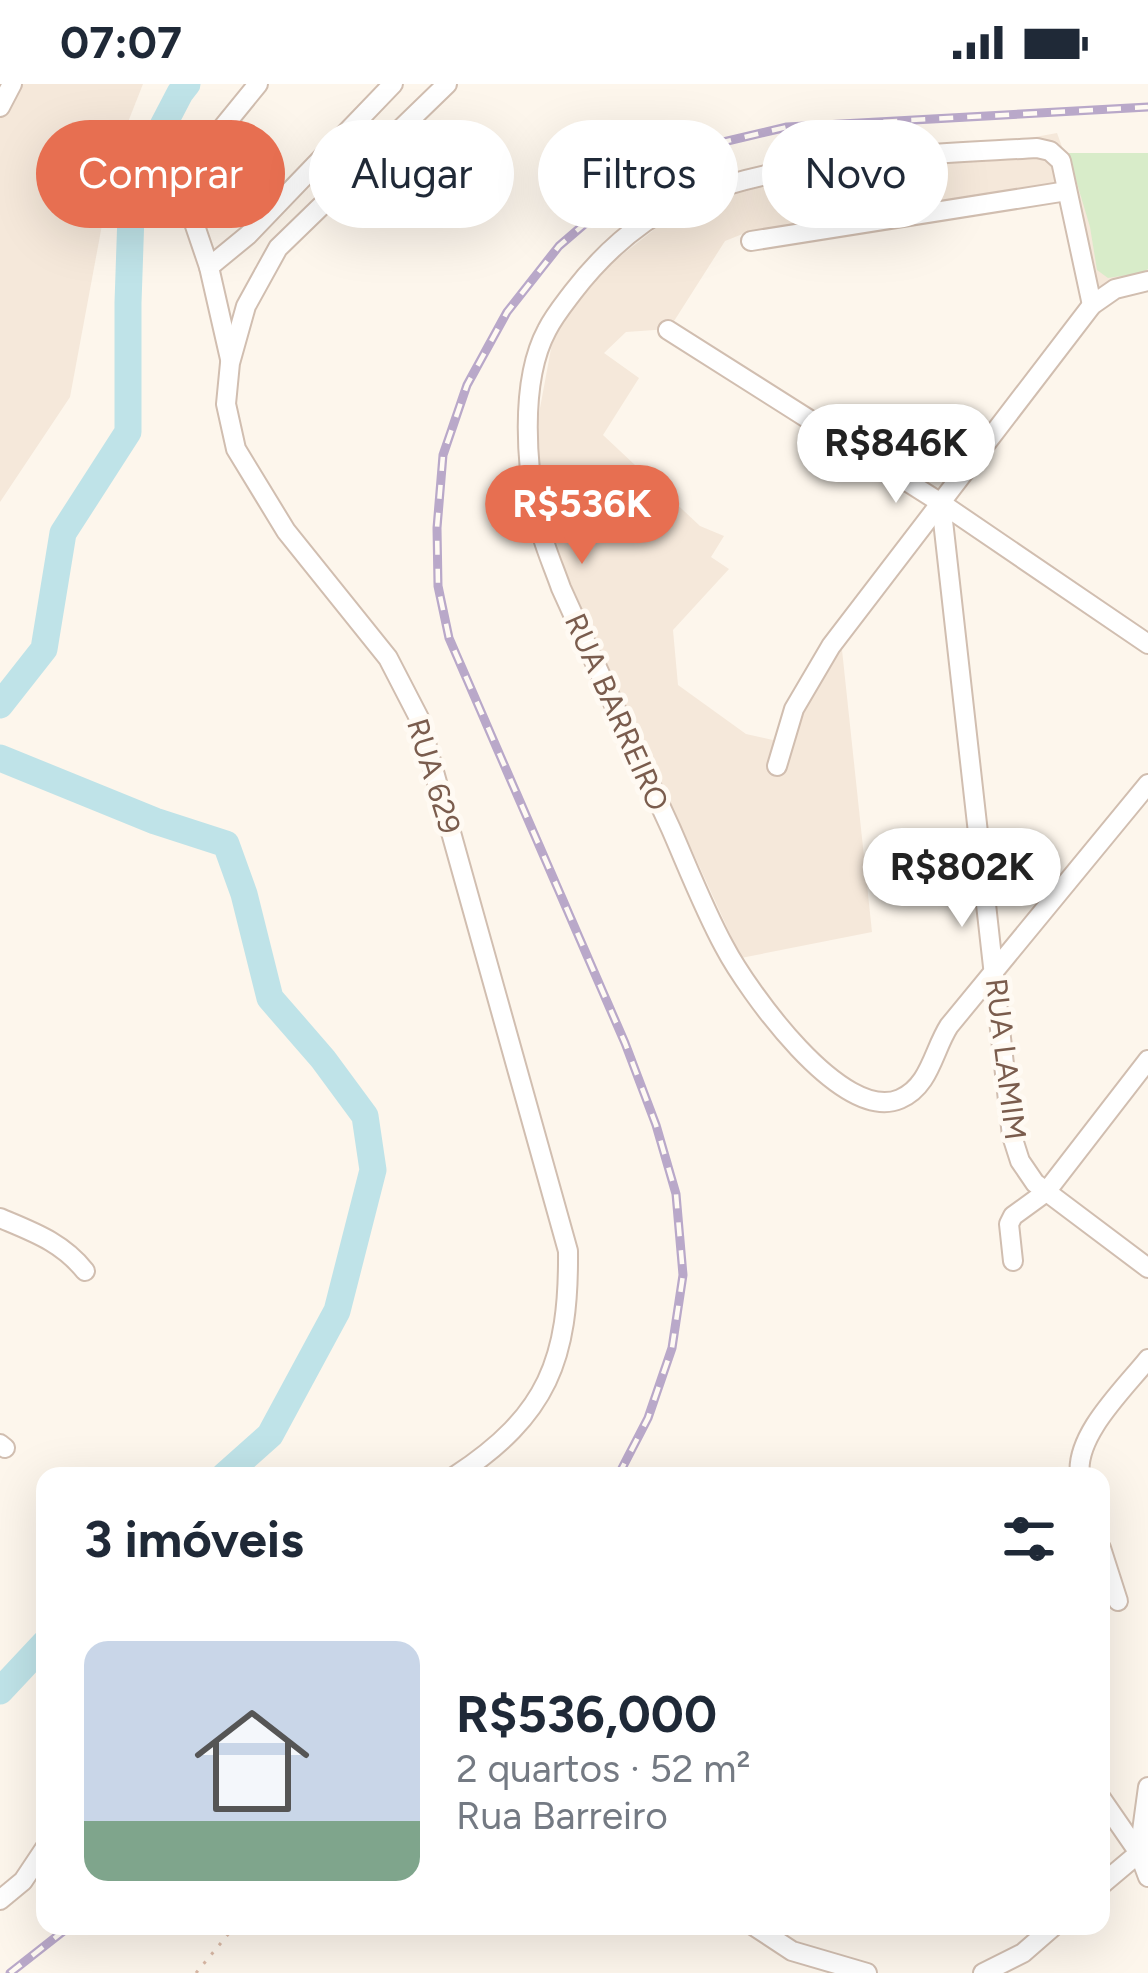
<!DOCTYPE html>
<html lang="pt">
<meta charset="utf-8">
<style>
:root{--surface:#fff;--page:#f2f2f3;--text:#1f2937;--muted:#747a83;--accent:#e76f51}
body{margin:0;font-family:Figtree,sans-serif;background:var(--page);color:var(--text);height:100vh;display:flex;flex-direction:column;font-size:45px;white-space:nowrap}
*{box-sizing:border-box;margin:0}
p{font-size:39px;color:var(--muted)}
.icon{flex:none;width:66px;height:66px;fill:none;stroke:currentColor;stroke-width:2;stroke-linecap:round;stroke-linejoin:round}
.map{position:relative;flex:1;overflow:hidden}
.side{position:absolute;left:36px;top:1383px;width:1074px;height:468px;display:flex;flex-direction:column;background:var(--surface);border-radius:24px;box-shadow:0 12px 48px #0002}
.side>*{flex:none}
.banner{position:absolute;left:36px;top:36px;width:1077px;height:108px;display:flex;gap:24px}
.price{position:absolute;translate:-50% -102px;padding:0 27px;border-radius:42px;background:#fff;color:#222;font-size:39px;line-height:78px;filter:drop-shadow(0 3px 6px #0008)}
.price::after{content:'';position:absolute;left:50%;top:72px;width:36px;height:27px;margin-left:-18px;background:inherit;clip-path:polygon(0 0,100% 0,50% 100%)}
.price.current{background:var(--accent);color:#fff}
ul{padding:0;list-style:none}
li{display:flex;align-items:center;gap:36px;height:300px;padding:0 48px}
li span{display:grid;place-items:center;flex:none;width:336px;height:240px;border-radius:24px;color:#555}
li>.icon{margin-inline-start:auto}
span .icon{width:144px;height:144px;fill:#fffc;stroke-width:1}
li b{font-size:51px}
h2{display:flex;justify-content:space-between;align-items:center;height:144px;padding:0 48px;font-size:51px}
.tag{padding:0 42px;border-radius:54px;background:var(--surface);box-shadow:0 12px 48px #0002;font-size:42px;line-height:108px}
.tag.current{background:var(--accent);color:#fff}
.status{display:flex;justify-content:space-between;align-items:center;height:84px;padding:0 60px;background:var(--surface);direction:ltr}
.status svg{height:33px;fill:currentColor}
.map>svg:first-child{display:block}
.residential{fill:#f5e8da}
.green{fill:#d8ecc9}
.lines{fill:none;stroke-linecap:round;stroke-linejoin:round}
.river{stroke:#bfe3e8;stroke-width:27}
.minor-casing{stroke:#d1beb0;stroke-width:22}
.path{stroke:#d9b8a5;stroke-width:3;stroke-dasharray:3 9;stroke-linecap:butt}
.minor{stroke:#fff;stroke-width:18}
.rail-casing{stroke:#b9a8c9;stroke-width:9}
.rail{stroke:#fffaf3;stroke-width:4.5;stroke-dasharray:14;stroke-linecap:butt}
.labels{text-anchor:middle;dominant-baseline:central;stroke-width:10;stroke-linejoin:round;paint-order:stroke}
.street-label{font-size:30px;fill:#7a5c4d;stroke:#fffaf3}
</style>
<div class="status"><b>07:07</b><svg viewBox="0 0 49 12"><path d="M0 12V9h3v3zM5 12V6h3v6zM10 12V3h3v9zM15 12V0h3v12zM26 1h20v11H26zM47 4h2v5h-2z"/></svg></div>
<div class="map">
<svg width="1148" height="1889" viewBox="0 0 1148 1889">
<rect width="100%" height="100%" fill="#fdf6ec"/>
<g class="residential">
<polygon points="16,0 143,0 115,71 70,313 0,418 0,27"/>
<polygon points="1057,49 1073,93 1148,89 1148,190 1095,210 1067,113 750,147 725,157 669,245 626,248 604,269 639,294 603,351 700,442 724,452 711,473 729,485 673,546 678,601 746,650 777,657 840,547 872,848 741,874 544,441 535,351 553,254 594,193 693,115"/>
</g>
<polygon class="green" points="1068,69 1148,69 1148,185 1141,189 1108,194 1097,186 1090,143"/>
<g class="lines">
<g class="river">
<polyline points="0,621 44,565 63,449 128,348 128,219 132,101 180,9 187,0"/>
<polyline points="0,674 155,737 226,760 244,810 270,914 323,975 365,1032 373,1086 337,1227 270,1351 224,1392"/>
<polyline points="0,1607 45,1559"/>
</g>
<g class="minor-casing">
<g id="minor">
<path d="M447,0L278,164L246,222L230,279L226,320L236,365L286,447L388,574L419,634L568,1167C569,1275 548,1331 455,1392"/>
<polyline points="0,23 12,0"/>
<polyline points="751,157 1067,107"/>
<polyline points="209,183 248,151 393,0"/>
<path d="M1092,221L1061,77L1050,67L1037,64C923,71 740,73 645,138C618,157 593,182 573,208C564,220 554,232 547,246C519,298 526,387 540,444C545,464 554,484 561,504C597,584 634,665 671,745C688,784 704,825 724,862C747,906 842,1040 900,1015C930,1002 933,967 949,942L1148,700"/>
<polyline points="668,246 941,419 1148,560"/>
<polyline points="230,275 209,183 190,127 201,70 258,0"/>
<polyline points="941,419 1012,1052 1020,1077 1035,1099 1148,1184"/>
<polyline points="777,682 794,625 831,562 1092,221 1115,205 1148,197"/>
<path d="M0,1134C33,1148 62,1158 85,1187"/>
<polyline points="1013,1177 1009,1140 1013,1132 1046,1108 1148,976"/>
<polyline points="0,1360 5,1364"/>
<path d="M1080,1392C1074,1352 1124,1305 1148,1275"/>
<polyline points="1101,1464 1118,1517"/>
<polyline points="1101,1714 1139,1769 1148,1793"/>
<polyline points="1139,1769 1148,1703"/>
<polyline points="1101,1801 1139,1769"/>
<polyline points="0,1816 23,1797 45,1764"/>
<polyline points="754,1842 792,1867 867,1889"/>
<polyline points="983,1889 1023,1869 1054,1842"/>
</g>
</g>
<polyline class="path" points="196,1889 235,1842"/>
<use href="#minor" class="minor"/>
<g class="rail-casing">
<g id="rail">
<polyline points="618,1392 648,1334 672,1264 683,1191 676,1110 656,1041 625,959 449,554 438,502 437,444 443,371 467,301 507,228 559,162 630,101 702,63 787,43 1148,23"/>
<polyline points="10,1889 70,1842"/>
</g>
</g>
<use href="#rail" class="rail"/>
</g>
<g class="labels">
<g class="street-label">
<text transform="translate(617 628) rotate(66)">RUA BARREIRO</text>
<text transform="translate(434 692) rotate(73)">RUA 629</text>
<text transform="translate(1006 975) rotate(83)">RUA LAMIM</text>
</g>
</g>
</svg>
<b class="price" style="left:896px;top:422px">R$846K</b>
<b class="price current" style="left:582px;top:483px">R$536K</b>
<b class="price" style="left:962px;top:846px">R$802K</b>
<div class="banner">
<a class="tag current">Comprar</a>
<a class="tag">Alugar</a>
<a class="tag">Filtros</a>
<a class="tag">Novo</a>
</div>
<section class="side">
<h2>3 imóveis<svg class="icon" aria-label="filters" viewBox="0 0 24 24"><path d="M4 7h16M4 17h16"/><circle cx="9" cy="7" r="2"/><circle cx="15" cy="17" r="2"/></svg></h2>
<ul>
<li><span style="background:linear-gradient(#c9d6e8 75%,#7fa58c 0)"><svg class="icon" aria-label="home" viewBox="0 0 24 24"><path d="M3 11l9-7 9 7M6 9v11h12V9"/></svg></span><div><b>R$536,000</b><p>2 quartos · 52 m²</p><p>Rua Barreiro</p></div></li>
</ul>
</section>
</div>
